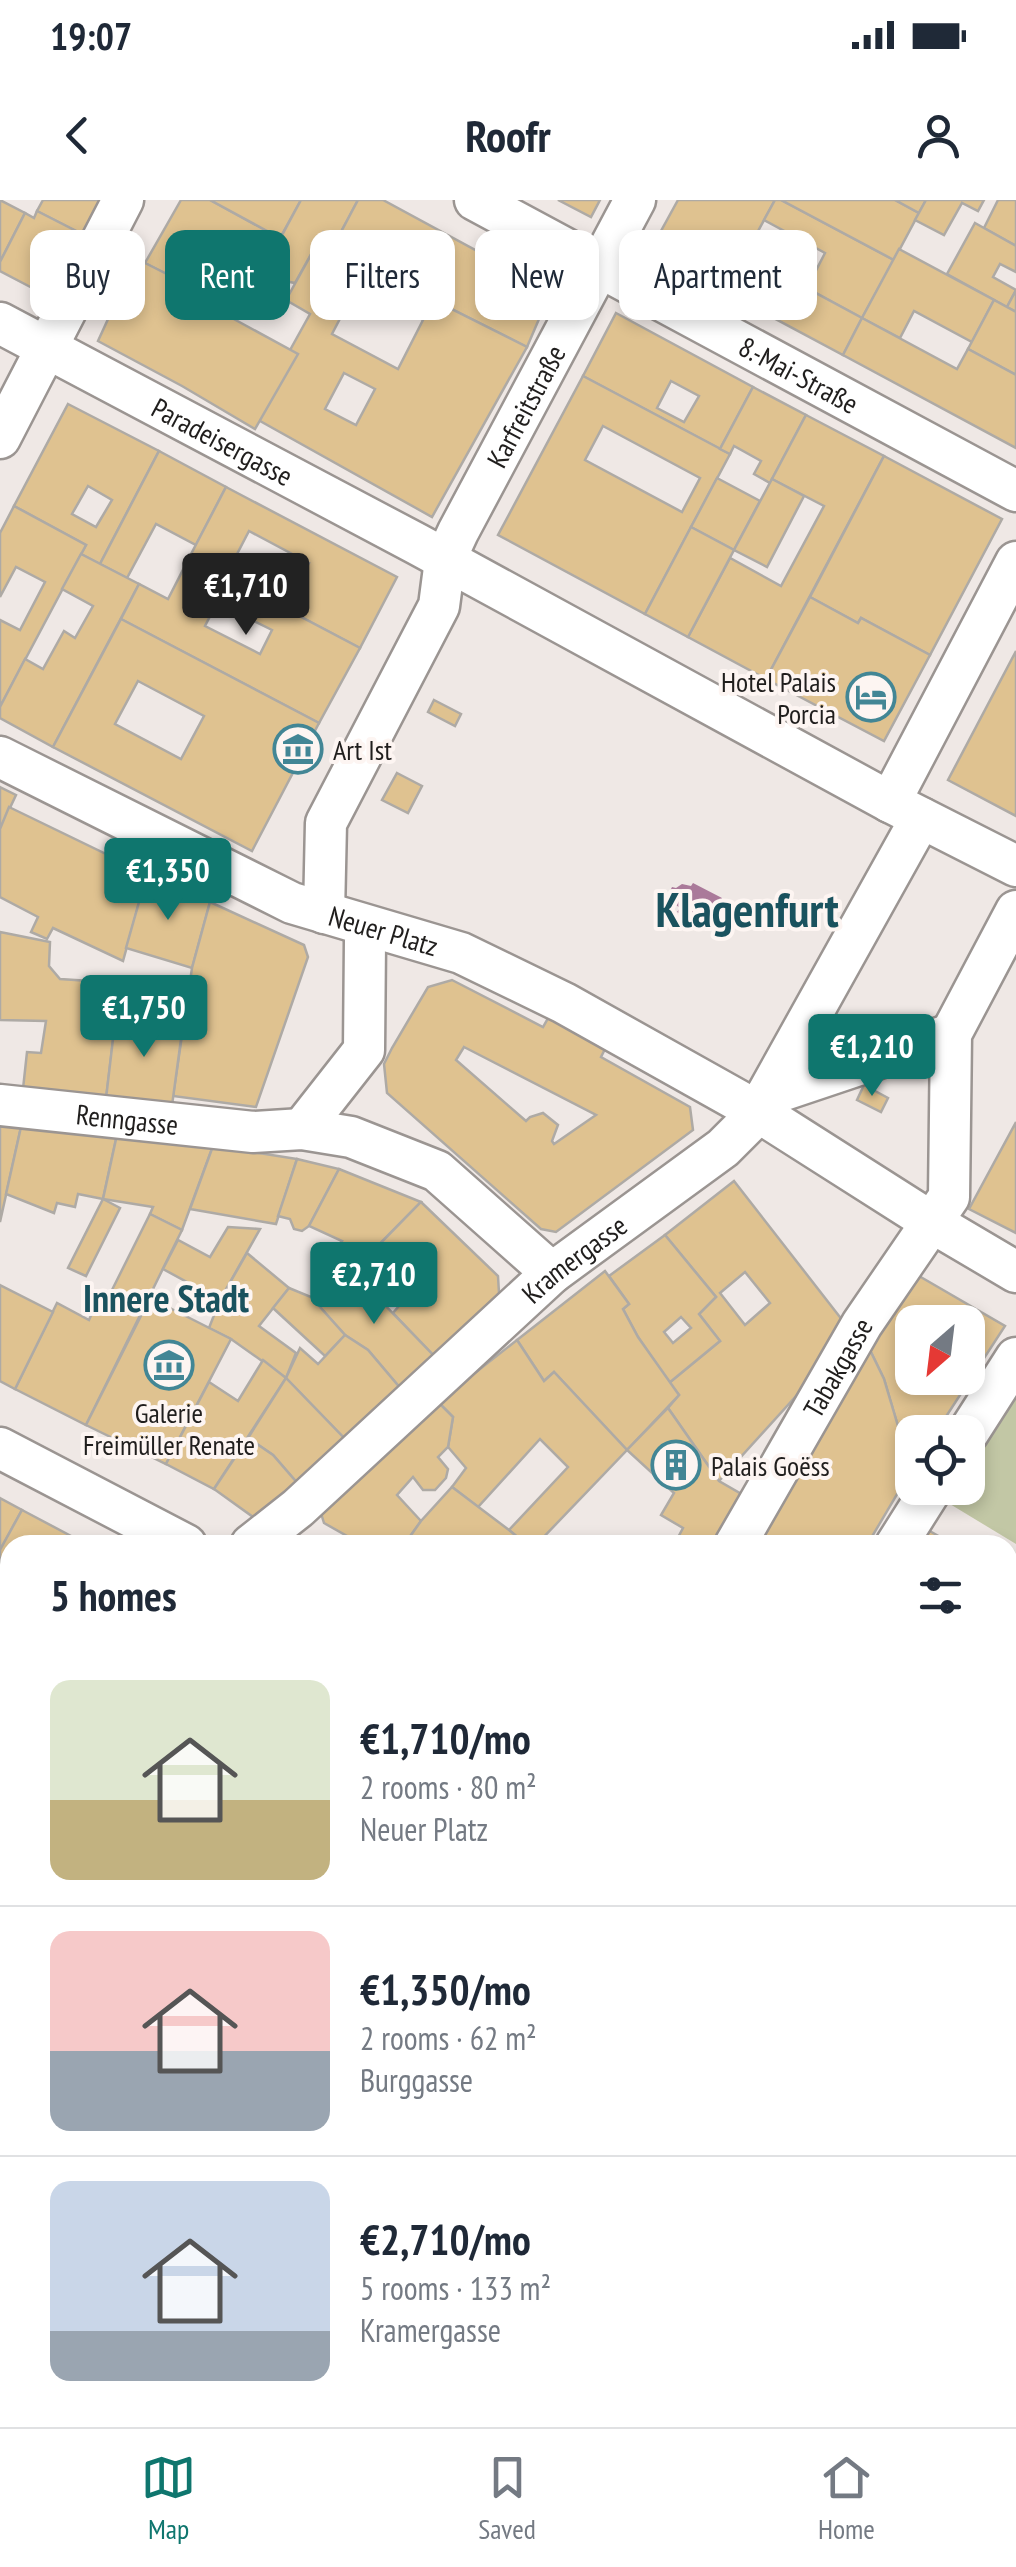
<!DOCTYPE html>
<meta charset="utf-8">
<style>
:root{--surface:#fff;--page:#f2f2f3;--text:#1f2937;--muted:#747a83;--line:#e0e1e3;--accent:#0f766e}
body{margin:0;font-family:"PT Sans Narrow",sans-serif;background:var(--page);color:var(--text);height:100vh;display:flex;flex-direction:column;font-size:38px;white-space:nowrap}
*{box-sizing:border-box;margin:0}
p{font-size:32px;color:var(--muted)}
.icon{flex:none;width:55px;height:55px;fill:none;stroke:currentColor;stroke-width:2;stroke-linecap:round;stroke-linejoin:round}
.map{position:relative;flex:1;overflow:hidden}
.side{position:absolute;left:0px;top:1335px;width:1018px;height:892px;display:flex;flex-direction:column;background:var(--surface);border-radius:30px 30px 0 0;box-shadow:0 5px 15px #0003}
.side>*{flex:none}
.hud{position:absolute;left:30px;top:30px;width:958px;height:90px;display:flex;gap:20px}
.needle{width:65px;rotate:208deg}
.tools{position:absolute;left:895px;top:1105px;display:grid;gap:20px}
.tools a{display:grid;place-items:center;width:90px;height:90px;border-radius:20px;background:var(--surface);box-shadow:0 5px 15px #0003;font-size:50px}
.price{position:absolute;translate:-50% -85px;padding:0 22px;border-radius:10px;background:var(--accent);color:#fff;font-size:32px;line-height:65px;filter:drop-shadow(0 2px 5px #0008)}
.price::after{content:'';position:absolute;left:50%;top:60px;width:30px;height:22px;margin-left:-15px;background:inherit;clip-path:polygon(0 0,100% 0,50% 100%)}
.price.selected{background:#222;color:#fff}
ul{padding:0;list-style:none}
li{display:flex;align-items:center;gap:30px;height:250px;padding:0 50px}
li+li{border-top:2px solid var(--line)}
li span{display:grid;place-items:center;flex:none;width:280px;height:200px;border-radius:20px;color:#555}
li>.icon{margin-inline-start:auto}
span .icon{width:120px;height:120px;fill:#fffc;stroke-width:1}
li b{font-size:42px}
h2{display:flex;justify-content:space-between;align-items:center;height:120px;padding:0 50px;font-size:42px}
.pill{padding:0 35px;border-radius:20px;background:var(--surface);box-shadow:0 5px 15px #0003;font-size:35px;line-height:90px}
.pill.selected{background:var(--accent);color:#fff}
.status{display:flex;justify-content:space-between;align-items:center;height:70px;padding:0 50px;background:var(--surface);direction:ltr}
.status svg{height:28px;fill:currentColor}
header{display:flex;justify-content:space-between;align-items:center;height:130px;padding:0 50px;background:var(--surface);font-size:45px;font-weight:600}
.dock{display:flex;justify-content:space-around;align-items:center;height:140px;border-top:2px solid var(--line);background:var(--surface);font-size:28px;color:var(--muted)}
.dock a{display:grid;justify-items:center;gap:5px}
.dock .selected{color:var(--accent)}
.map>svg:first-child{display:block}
.green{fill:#c2c7a5}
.water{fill:#aa7a9a}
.building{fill:#dfc290;stroke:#aeaaa5;stroke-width:2.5;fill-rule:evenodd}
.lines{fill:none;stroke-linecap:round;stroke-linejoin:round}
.street-casing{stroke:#9b9592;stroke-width:45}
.street{stroke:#fff;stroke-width:40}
.labels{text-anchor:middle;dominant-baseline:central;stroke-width:8;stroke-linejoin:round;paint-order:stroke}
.street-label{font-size:28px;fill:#201e1d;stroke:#fdf5f2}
.poi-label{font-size:28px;fill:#201e1d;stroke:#fdf5f2;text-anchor:start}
.district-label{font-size:38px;font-weight:bold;fill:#1a525e;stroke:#fdf5f2}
.town-label{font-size:48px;font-weight:bold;fill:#1a525e;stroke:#fdf5f2}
</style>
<div class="status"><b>19:07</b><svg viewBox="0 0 49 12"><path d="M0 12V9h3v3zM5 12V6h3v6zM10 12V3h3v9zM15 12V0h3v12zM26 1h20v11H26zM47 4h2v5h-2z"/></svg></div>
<header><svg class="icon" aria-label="back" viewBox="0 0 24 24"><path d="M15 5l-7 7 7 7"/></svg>Roofr<svg class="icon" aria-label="person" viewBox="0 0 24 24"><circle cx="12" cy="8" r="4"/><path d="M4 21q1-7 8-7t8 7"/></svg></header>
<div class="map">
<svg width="1016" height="2227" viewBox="0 0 1016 2227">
<rect width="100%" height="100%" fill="#efe8e5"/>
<polygon class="green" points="1016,1183 1016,1344 940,1298 949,1288 968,1288 968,1261"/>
<polygon class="water" points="693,683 722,698 720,702 726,706 727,714 730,716 726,724 722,721 716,725 709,723 706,727 677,712 680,708 672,702 672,695 669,693 672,687 676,688 682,684 691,686"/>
<g class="building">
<polygon points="0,0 25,13 0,62"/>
<polygon points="43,0 100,0 82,34 37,11"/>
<polygon points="181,0 210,0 280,38 266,64 240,50 214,98 145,63"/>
<polygon points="210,0 301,0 280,38"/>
<polygon points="301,0 358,0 332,49 323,33 295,83 260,76"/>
<polygon points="358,0 383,0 551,91 527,147 332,49"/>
<polygon points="558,0 600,0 591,17"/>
<polygon points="678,0 775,0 725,92 650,51"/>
<polygon points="775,0 781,0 894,60 862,118 807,88 825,53 764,20"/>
<polygon points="781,0 895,0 919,13 894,60"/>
<polygon points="895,0 926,0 919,13"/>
<polygon points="926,0 984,0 978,11 962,3 944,35 915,20"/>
<polygon points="998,0 1016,0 1016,46 984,28"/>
<polygon points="37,11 82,34 53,89 40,92 0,71 0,62 25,13 34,18"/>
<polygon points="975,23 1016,46 1016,72 1000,64 993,77 1016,90 1007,107 947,74"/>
<path d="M323,33L332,49L527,147L432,317L253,217L310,114L286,100ZM357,86L423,120L398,169L332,134ZM344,173L375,189L356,225L325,209Z"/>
<polygon points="899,49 994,100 972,142 914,111 900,138 862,118"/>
<polygon points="745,55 862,118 843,155 725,92"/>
<polygon points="145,63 214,98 210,106 298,154 255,229 182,186 98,141 120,93"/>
<polygon points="1016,90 1016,112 1007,107"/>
<polygon points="994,100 1016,112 1016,175 968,149"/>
<path d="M616,113L753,187L720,249L583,176ZM671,181L699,196L684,222L657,208Z"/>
<polygon points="862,118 957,169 968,149 1016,175 1016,248 843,155"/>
<path d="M583,176L730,254L645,414L498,335ZM603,226L700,278L682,312L585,260Z"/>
<polygon points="753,187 806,215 770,283 754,274 761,261 734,246 730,254 720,249"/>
<path d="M68,204L159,251L100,364L81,354L86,345L14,306ZM88,286L112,300L96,327L72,314Z"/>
<polygon points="806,215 884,256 766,479 688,437 730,358 781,386 824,306 772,279"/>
<polygon points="159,251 226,287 196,345 156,324 127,378 100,364"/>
<polygon points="884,256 1002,319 930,455 861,418 858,423 810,397"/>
<polygon points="717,278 760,301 734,350 691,327"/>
<polygon points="772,279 804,296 767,367 734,350"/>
<path d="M226,287L397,377L360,448L189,358ZM249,331L309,363L295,387L236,356Z"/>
<polygon points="14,306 86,345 0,507 0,420 20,430 45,382 16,367 0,397 0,333"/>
<polygon points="691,327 734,350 688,437 645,414"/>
<polygon points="81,354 139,384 53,547 0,518 0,507 25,459 43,469 64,431 75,438 93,406 62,389"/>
<path d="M189,358L360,448L319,523L121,419L139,384L168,399ZM217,403L272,430L260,454L205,426Z"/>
<polygon points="810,397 858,423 861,418 930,455 884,541 766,479"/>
<path d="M121,419L319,523L252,651L53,547ZM138,481L204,516L181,559L115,524Z"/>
<polygon points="1016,451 1016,616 948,580"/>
<polygon points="434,500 461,514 455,526 428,512"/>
<polygon points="397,573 422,586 408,613 382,600"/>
<polygon points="0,587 16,595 0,629"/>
<polygon points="9,607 147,674 123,761 53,728 47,739 31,732 38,717 0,697 0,629"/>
<polygon points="147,674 210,702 192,768 126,748"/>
<polygon points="210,702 304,745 308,757 256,907 173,896 192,768"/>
<polygon points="0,732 50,742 49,766 60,779 120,783 105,907 22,898 27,852 41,853 46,821 0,820"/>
<path d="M452,780L543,827L551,813L608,843L601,857L690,907L693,930L556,1032L541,1029L387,893L384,864L392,848L428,787ZM464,847L596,915L554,944L552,941L558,925L543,913L530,917L526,921L456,860Z"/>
<polygon points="117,805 184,817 171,913 105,907"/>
<polygon points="864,885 888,898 881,912 857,900"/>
<polygon points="0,915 23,918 0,1022"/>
<polygon points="23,918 118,930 103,999 78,994 75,1007 57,1003 54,1013 6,994"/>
<polygon points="1016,922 1016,1033 969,1009"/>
<polygon points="118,930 213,946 182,1030 150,1014 153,1007 103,999"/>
<polygon points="213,946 297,959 276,1024 190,1009"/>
<polygon points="297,959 339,969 309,1026 302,1031 294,1029 290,1019 278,1016"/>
<polygon points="339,969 421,1002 353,1071 329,1057 342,1041 309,1026"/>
<path d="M734,981L864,1148L817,1173L719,1281L668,1208L679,1195L669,1183L720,1141L699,1114L716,1097L665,1035ZM745,1072L770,1103L745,1125L720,1093Z"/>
<polygon points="103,999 120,1008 86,1076 68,1068"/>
<polygon points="421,1002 498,1076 499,1093 436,1158 393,1113 405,1099 395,1099 386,1093 382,1085 384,1076 391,1067 374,1050"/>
<polygon points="150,1014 182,1030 86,1225 15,1189 57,1103 89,1120 93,1111 100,1114"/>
<polygon points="228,1027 260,1029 220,1100 163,1069 178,1040 210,1057"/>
<path d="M665,1035L716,1097L699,1114L720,1141L669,1183L638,1137L623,1109L629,1104L609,1076ZM681,1117L691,1128L673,1143L664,1132Z"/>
<polygon points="247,1053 289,1088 259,1126 296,1153 286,1178 231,1139 209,1128 220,1100"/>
<polygon points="349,1068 436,1158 401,1189 368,1150 345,1135 311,1097"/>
<polygon points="605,1071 629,1104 623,1109 638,1137 679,1195 627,1250 554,1172 544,1181 517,1140"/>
<path d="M919,1076L1005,1126L936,1232H912V1236L898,1226L884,1179L867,1144ZM912,1122H968V1178H912Z"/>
<polygon points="0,1085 53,1112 15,1189 0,1181"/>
<polygon points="289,1088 311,1097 345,1135 325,1156 273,1108"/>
<polygon points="150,1098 231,1139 166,1264 86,1225"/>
<polygon points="345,1135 368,1150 401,1189 345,1239 286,1178 300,1148 318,1164"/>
<polygon points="517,1140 544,1181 554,1172 627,1250 536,1345 527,1345 509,1330 568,1267 540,1239 478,1307 452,1287 466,1268 448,1247 453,1217 438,1202"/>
<polygon points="867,1144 884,1179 898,1226 912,1236 912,1269 867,1345 747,1345"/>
<polygon points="263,1160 286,1178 214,1289 166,1264 209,1182 238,1201"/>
<polygon points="286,1178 345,1239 299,1285 273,1255 248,1238"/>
<polygon points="438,1202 453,1217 448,1247 438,1257 448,1269 446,1278 435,1290 423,1290 413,1277 397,1295 421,1321 404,1345 363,1345 324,1323 320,1310"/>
<polygon points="668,1208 719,1281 750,1299 722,1345 674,1345 683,1328 661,1315 674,1293 627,1250"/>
<polygon points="248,1238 273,1255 299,1285 260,1322 214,1289"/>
<polygon points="452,1287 509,1330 527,1345 404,1345 421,1321"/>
<polygon points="0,1298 22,1310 0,1350"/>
<polygon points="22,1310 88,1345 10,1345 10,1492 0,1501 0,1350"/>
<polygon points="928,1330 954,1345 919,1345"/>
<polygon points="1008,1376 1016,1381 1016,1457 1008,1452"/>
<polygon points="10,1492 10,1556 0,1545 0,1501"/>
<polygon points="0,1545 10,1556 10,1561 0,1570"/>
<polygon points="1008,1591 1016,1596 1016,1686 1008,1681"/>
<polygon points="10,1606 10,1845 0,1835 0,1615"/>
<polygon points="1016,1726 1016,1845 1008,1864 1008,1741"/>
<polygon points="0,1835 10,1845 0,1864"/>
<polygon points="0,1882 10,1889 10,1961 0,1979"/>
<polygon points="1008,1915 1016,1915 1016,2051 1011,2050 1008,2066"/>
<polygon points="0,2116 10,2120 10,2200 8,2205 10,2206 10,2218 38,2218 57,2227 0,2227"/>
<polygon points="1008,2128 1016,2130 1016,2199 1008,2197"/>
<polygon points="61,2218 120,2218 116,2227 57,2227"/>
<polygon points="120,2218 248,2218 271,2227 116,2227"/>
<polygon points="524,2218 615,2218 611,2227 547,2227"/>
<polygon points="699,2218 807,2218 804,2227 777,2227 769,2224 767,2227 695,2227"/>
<polygon points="807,2218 893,2218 891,2227 804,2227"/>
</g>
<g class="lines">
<g class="street-casing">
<g id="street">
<path id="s1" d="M475,0L1016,291"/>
<path id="s2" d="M0,123L417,344L890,602L1016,666"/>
<polyline points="0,238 123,0"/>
<path id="s3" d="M0,557L292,703L461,753L564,803L757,911L933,1023L1016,1072"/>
<polyline points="890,602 1016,362"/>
<path id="s4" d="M324,713L326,623L439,406L445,360L458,332L635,0"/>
<polyline points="766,896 951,834"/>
<path id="s5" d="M0,905L253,932L302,929L351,937L437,971L552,1073"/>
<polyline points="302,929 364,850 365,741"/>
<polyline points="968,1233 1016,1158"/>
<polyline points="0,1248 186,1345"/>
<path id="s6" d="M251,1345L298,1308L552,1073L723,948L748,923L766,896L921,618"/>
<path id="s7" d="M735,1345L862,1124L949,997L951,834L1016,711"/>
<polyline points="896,1345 932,1288"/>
<polyline points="1008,1544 1016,1549"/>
<polyline points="0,1594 10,1585"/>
<polyline points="1008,1892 1016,1892"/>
<polyline points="0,2059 10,2065"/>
<polyline points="341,2218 365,2227"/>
<polyline points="909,2227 912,2218"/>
</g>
</g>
<use href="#street" class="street"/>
</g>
<defs>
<g id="hotel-ring" transform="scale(2.5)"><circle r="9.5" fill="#fdf5f2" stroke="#428695" stroke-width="1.5"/><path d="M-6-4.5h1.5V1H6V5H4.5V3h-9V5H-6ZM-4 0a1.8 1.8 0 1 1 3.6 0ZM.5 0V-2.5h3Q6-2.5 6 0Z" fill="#428695"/></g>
<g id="museum-ring" transform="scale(2.5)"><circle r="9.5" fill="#fdf5f2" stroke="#428695" stroke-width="1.5"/><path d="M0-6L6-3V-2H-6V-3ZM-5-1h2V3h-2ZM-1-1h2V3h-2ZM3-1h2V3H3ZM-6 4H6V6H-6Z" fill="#428695"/></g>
<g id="building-ring" transform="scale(2.5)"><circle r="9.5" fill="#fdf5f2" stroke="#428695" stroke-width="1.5"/><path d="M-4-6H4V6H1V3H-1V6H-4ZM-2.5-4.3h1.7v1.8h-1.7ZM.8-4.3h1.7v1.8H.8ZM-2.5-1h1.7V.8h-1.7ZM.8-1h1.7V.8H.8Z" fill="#428695"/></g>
</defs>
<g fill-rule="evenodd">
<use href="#hotel-ring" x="871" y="497"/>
<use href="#museum-ring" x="298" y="549"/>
<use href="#museum-ring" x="169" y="1165"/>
<use href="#building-ring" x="676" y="1265"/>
</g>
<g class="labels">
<g class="street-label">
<text stroke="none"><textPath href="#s1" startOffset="368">8.-Mai-Straße</textPath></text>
<text stroke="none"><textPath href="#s4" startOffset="555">Karfreitstraße</textPath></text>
<text stroke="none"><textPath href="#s2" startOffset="252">Paradeisergasse</textPath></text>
<text stroke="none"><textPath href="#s3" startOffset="422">Neuer Platz</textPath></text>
<text stroke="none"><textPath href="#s5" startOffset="128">Renngasse</textPath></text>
<text stroke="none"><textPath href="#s6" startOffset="432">Kramergasse</textPath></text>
<text stroke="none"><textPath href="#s7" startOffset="205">Tabakgasse</textPath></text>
</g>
<g class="poi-label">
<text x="836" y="481" text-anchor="end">Hotel Palais<tspan x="836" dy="32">Porcia</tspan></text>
<text x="333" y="549">Art Ist</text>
<text x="169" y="1212" text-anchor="middle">Galerie<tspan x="169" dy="32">Freimüller Renate</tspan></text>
<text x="711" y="1265">Palais Goëss</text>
</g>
<g class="district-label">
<text x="166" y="1097">Innere Stadt</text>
</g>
<g class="town-label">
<text x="747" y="709">Klagenfurt</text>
</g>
</g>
</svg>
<div class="tools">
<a><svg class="needle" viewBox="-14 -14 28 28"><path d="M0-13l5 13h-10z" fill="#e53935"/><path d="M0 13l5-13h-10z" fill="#747a83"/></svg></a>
<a><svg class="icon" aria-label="locate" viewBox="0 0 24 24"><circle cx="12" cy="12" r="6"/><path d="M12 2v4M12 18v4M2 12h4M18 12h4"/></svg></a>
</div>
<b class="price selected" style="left:246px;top:438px">€1,710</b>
<b class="price" style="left:168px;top:723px">€1,350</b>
<b class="price" style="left:144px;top:860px">€1,750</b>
<b class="price" style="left:872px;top:899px">€1,210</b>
<b class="price" style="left:374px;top:1127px">€2,710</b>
<div class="hud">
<a class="pill">Buy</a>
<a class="pill selected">Rent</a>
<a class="pill">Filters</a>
<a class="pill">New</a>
<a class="pill">Apartment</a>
</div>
<section class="side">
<h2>5 homes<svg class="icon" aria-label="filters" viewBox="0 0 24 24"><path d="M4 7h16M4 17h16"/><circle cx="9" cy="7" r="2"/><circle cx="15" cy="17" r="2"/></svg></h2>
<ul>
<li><span style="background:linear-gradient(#dfe7d0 60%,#c2b280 0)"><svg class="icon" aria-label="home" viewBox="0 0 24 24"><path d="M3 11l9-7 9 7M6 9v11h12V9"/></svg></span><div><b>€1,710/mo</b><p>2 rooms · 80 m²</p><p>Neuer Platz</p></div></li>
<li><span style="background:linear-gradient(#f6c9c9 60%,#9aa5b1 0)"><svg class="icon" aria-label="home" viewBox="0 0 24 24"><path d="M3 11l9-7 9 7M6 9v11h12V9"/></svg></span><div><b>€1,350/mo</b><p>2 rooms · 62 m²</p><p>Burggasse</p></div></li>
<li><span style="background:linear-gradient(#c9d6e8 75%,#9aa5b1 0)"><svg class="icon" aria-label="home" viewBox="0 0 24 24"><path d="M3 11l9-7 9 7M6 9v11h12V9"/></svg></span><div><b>€2,710/mo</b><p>5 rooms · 133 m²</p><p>Kramergasse</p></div></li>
</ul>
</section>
</div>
<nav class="dock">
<a class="selected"><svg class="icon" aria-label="map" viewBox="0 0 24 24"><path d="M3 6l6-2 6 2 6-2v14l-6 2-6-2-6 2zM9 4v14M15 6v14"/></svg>Map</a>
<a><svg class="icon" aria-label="saved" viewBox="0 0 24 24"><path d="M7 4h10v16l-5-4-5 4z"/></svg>Saved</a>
<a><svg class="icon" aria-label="home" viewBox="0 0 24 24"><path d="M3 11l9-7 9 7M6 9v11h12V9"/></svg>Home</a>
</nav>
